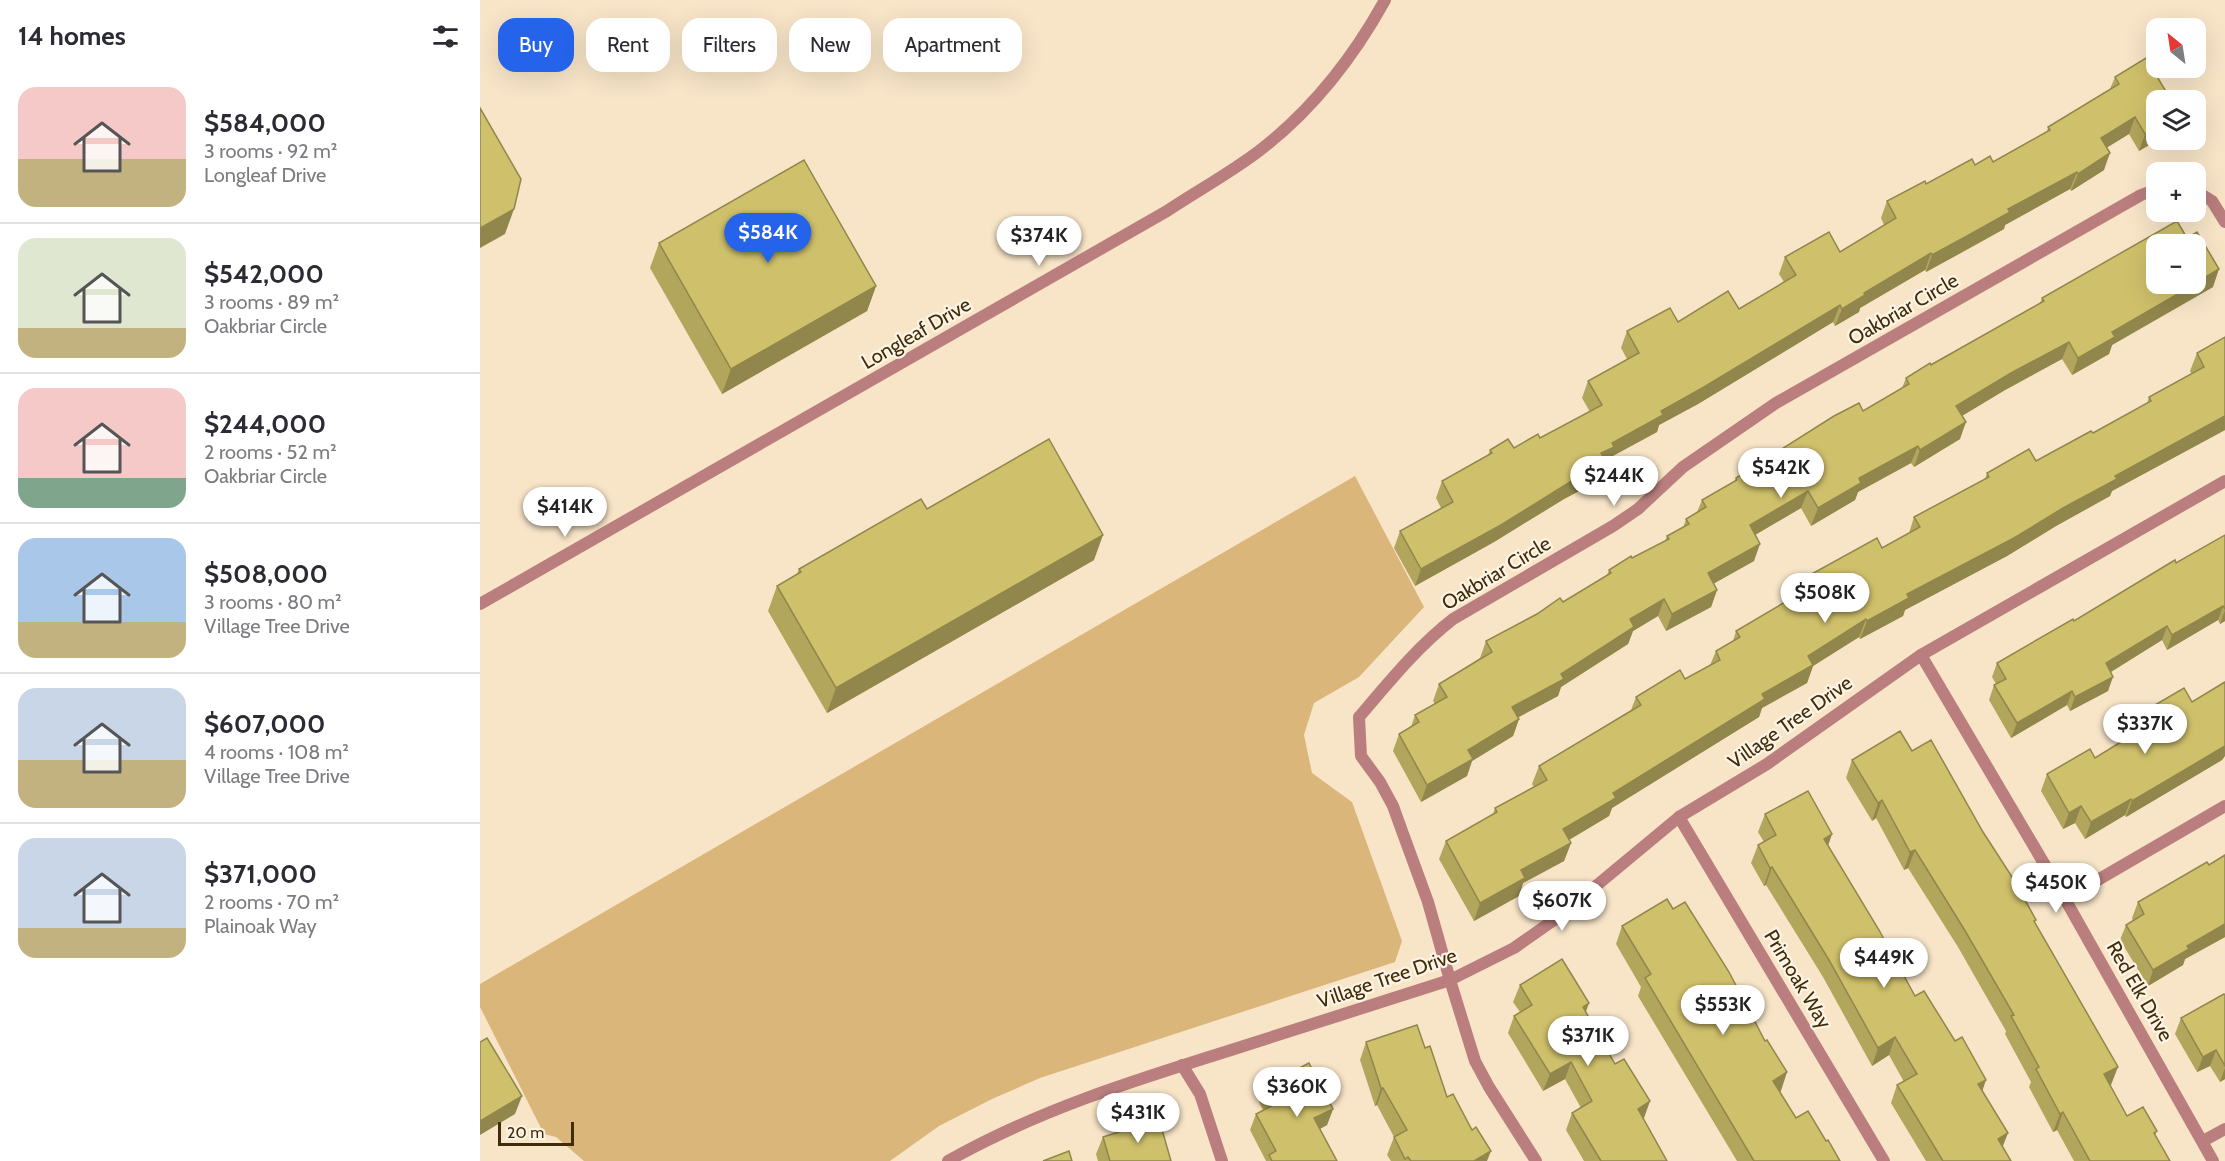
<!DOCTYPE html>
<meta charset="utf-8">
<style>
:root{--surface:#fff;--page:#f7f7f7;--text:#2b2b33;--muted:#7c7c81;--line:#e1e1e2;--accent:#2563eb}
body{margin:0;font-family:Cabin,sans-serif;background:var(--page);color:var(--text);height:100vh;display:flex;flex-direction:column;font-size:22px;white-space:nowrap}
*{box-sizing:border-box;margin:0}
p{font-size:20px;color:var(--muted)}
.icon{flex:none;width:33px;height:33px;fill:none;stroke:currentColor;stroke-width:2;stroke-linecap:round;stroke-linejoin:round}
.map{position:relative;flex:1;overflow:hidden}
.details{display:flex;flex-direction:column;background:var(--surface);width:480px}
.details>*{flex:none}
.top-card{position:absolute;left:18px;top:18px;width:570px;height:54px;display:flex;gap:12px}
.needle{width:39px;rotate:330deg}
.fabs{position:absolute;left:1666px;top:18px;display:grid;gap:12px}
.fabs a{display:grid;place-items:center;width:60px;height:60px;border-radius:12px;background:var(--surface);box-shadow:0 6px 24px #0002;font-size:30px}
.scale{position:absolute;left:18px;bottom:15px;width:76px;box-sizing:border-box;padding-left:6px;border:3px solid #3e2c0a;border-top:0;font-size:16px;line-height:21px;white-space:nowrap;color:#3e2c0a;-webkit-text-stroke:4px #fdf4e5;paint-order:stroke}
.price{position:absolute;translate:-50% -51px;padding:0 14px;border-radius:21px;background:#fff;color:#222;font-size:20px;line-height:39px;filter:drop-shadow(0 2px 3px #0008)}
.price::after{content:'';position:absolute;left:50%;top:36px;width:18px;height:14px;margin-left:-9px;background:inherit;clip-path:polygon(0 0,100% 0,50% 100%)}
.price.current{background:var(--accent);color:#fff}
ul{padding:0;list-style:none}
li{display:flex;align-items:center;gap:18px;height:150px;padding:0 18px}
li+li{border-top:2px solid var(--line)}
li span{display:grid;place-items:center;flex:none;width:168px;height:120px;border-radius:18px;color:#555}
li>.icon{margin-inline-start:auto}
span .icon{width:72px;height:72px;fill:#fffc;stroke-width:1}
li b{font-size:26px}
h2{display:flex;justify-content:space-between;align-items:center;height:72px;padding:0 18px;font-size:26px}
.tag{padding:0 21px;border-radius:18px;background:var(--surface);box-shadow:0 6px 24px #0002;font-size:21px;line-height:54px}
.tag.current{background:var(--accent);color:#fff}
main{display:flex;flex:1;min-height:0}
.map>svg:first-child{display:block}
.green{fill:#dab67a}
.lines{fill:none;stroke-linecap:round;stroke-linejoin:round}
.minor{stroke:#ba7e7e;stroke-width:12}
.wall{fill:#b2a55c}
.shaded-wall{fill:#91864b}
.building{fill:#cfc06b;stroke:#91864b;stroke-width:1.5}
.labels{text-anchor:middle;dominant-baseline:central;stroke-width:4.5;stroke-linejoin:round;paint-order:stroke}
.street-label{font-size:20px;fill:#3e2c0a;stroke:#fdf4e5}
</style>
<main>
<section class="details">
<h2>14 homes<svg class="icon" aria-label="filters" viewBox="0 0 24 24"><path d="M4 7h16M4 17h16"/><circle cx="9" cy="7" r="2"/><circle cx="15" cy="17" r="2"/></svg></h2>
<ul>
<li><span style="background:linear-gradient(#f6c9c9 60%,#c2b280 0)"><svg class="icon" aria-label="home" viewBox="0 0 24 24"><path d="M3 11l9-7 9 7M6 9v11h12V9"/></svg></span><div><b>$584,000</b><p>3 rooms · 92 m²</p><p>Longleaf Drive</p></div></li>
<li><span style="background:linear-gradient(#dfe7d0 75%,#c2b280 0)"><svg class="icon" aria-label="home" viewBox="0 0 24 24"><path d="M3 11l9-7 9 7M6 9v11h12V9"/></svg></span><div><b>$542,000</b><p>3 rooms · 89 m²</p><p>Oakbriar Circle</p></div></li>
<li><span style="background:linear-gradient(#f6c9c9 75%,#7fa58c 0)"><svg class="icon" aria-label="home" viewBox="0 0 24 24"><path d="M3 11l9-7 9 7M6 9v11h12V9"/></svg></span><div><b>$244,000</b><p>2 rooms · 52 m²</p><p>Oakbriar Circle</p></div></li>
<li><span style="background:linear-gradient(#a9c7e8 70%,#c2b280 0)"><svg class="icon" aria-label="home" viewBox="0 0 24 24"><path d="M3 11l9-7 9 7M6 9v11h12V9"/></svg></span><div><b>$508,000</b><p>3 rooms · 80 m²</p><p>Village Tree Drive</p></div></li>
<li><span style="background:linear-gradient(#c9d6e8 60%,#c2b280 0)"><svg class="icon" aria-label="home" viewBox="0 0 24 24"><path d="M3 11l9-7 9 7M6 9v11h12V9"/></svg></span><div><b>$607,000</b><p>4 rooms · 108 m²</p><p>Village Tree Drive</p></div></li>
<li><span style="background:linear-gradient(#c9d6e8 75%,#c2b280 0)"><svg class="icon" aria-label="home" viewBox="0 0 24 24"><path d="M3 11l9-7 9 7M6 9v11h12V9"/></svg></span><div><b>$371,000</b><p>2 rooms · 70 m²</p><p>Plainoak Way</p></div></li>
</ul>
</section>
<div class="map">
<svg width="1745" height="1161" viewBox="0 0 1745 1161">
<rect width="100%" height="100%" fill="#f8e5c8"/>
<polygon class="green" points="875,476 944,607 879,677 834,703 824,735 832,773 872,802 922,941 915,962 560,1078 512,1099 459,1126 410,1161 104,1161 76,1137 64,1134 0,1007 0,984"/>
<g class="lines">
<g class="minor">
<polyline points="1716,191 1732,201 1745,222"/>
<path d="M0,604L687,211C717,191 750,173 779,151C831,111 873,58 905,0"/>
<polyline points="1441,655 1585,899 1733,1161"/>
<polyline points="1199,817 1404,1161"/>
<polyline points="1585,899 1745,806"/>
<polyline points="702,1065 720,1094 742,1161"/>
<polyline points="1723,1141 1745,1129"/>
<path d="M468,1161C556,1111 652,1081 748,1051C822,1027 896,1004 970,980L1034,948L1081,915L1199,817L1287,764L1441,655L1745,481"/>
<path d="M1056,1161L1009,1087L995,1061L970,980L948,902L922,831L913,806L900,782L881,756L879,717C909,682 936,648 973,619L1133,526L1158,509L1203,467L1296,403L1661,195L1677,189"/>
</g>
</g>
<g class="wall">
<polygon points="1635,77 1677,140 1659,151 1649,134 1627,147 1624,170 1591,191 1590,189 1525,225 1524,229 1481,253 1446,272 1445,270 1380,308 1379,312 1355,326 1353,322 1218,404 1179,425 1177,432 1129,458 1127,464 1125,465 1120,480 1084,499 1014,542 935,586 914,548 920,531 961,508 956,498 962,481 1008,455 1010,450 1034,448 1060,438 1110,412 1102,398 1108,381 1147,359 1141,348 1147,331 1198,322 1259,309 1304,282 1299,274 1305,257 1360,252 1404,225 1401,218 1407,201 1495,165 1513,162 1567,132 1568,127 1630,89"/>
<polygon points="179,243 396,286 387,311 242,394 170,268"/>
<polygon points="1733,287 1632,345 1629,354 1592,375 1582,359 1525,390 1482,416 1480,439 1434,467 1431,463 1378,492 1375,500 1331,526 1321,508 1275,535 1274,561 1233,584 1237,590 1231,607 1186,631 1178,616 1153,631 1148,644 1081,687 1078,696 1038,717 1039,719 1033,736 992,761 987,776 941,802 913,751 919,734 931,727 935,715 955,704 953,701 959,684 1000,658 1006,641 1083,602 1127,575 1129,570 1185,541 1187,536 1203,528 1206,519 1217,512 1222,500 1254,481 1256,478 1383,411 1422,388 1426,378 1560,303 1562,298"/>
<polygon points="1745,337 1745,430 1632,491 1630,496 1576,526 1527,556 1425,610 1423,616 1380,639 1379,637 1333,666 1327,683 1282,708 1279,717 1132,808 1129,816 1089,840 1091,843 1084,861 1043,883 1039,896 994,921 959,859 966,841 1013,814 1015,808 1054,787 1052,784 1059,766 1151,710 1156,697 1205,679 1230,665 1236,651 1253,641 1256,631 1323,591 1328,576 1402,548 1429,533 1434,517 1505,479 1507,473 1556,461 1613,433 1667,404 1669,397 1712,374 1710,371 1717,353"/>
<polygon points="447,509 614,560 347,713 288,611 297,586 317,574 319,569"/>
<polygon points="1745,535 1745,621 1740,624 1738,620 1687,650 1682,640 1631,672 1628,691 1590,711 1587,705 1531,738 1509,700 1514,685 1516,684 1512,677 1517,663 1594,621"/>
<polygon points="1668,709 1744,757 1742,760 1646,817 1645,815 1605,839 1595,823 1583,829 1561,791 1567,774 1615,758 1663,728 1662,726"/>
<polygon points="1432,751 1503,832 1555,923 1631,1085 1630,1085 1647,1116 1677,1131 1675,1136 1690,1161 1594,1161 1577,1130 1573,1132 1549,1087 1551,1082 1525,1034 1526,1031 1478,947 1428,868 1424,870 1396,818 1392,821 1366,778 1372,760"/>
<polygon points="1285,814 1348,845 1435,996 1502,1091 1523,1147 1531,1161 1446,1161 1411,1103 1417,1085 1424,1082 1409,1055 1392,1066 1343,977 1286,885 1284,886 1271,863 1278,845 1284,842 1278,832"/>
<polygon points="1658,902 1745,937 1705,959 1703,965 1668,986 1640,940 1646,925 1653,921 1652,918"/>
<polygon points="1142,926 1301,1091 1299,1092 1316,1118 1346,1141 1360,1161 1257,1161 1158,996 1161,987 1136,944"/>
<polygon points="1040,985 1106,1012 1135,1064 1170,1101 1163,1119 1187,1161 1104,1161 1086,1130 1092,1113 1101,1108 1085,1079 1063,1091 1028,1033 1034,1016 1040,1012 1033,1002"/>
<polygon points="1745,995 1745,1079 1740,1082 1730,1066 1717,1072 1695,1034 1701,1018"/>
<polygon points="886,1042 945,1048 967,1097 1007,1161 911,1161 907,1155 914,1137 897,1105 895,1106 880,1060"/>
<polygon points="785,1086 853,1109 847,1125 840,1129 857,1161 786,1161 770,1130 776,1114 783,1110 779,1102"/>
<polygon points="623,1137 691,1161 618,1161 616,1154"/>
</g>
<g class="shaded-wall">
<polygon points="1655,117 1649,134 1615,155 1621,138"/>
<polygon points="1677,127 1677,140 1678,140 1659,151 1665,134"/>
<polygon points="1630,153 1624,170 1591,191 1598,174"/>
<polygon points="1597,172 1590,189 1525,225 1524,229 1446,272 1452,255 1528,209"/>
<polygon points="34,209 25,234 0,248 0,228"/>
<polygon points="1451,253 1445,270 1380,308 1379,312 1355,326 1362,309 1384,293"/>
<polygon points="1739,269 1733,287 1632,345 1629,354 1592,375 1598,358 1632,332"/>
<polygon points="396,286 387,311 242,394 251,369"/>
<polygon points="1360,305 1353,322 1218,404 1179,425 1177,432 1129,458 1127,464 1125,465 1120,480 1084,499 1014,542 935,586 941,569 1121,453 1132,443 1181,411"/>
<polygon points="1589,342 1582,359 1525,390 1470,423 1476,406 1531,373"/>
<polygon points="1745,416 1745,430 1632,491 1630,496 1576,526 1527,556 1425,610 1423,616 1380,639 1387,621 1427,594 1635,476"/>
<polygon points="1486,422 1480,439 1434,467 1440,450"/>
<polygon points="1438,446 1431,463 1378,492 1375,500 1331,526 1338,508 1379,478"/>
<polygon points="1328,491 1321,508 1263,542 1270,525"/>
<polygon points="623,535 614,560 347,713 356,688"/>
<polygon points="1280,544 1274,561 1222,590 1228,573"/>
<polygon points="1237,590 1231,607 1186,631 1192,614"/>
<polygon points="1184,599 1178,616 1153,631 1148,644 1081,687 1078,696 1026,724 1032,707 1150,619"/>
<polygon points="1743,606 1738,620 1687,650 1692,635"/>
<polygon points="1745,610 1745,621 1740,624"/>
<polygon points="1386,619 1379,637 1333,666 1327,683 1282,708 1279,717 1132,808 1129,816 1077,847 1083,829 1133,793 1282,694 1328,656"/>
<polygon points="1687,626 1682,640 1621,678 1626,663"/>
<polygon points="1633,677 1628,691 1590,711 1595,697"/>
<polygon points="1592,691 1587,705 1531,738 1537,723"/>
<polygon points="1039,719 1033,736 992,761 987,776 941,802 947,785 988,750"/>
<polygon points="1745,746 1745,756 1742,760 1646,817 1652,801"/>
<polygon points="1651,799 1645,815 1605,839 1611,822"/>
<polygon points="1402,800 1396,818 1392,821 1398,803"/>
<polygon points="1601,806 1595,823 1583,829 1589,813"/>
<polygon points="1352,834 1346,852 1344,839"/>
<polygon points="1091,843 1084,861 1043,883 1039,896 994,921 1000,903 1041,870"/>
<polygon points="1435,850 1428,868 1424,870 1430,852"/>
<polygon points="1292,867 1286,885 1284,886 1290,868"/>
<polygon points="1745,924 1745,937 1705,959 1703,965 1668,986 1673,970 1707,946"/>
<polygon points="1109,1003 1103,1020 1103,1007"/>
<polygon points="1415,1037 1409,1055 1392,1066 1398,1048"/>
<polygon points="1736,1050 1730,1066 1717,1072 1723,1057"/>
<polygon points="1091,1062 1085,1079 1063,1091 1070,1074"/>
<polygon points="1638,1067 1631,1085 1618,1092 1624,1074"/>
<polygon points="1745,1068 1745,1079 1740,1082"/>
<polygon points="1307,1072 1301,1091 1286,1100 1293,1081"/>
<polygon points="1506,1080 1500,1098 1498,1084"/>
<polygon points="901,1088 903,1088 897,1105 895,1106"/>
<polygon points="42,1096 35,1114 0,1135 0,1121"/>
<polygon points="1170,1101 1164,1118 1152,1126 1158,1109"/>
<polygon points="853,1109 847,1125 828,1135 834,1118"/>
<polygon points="1583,1112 1577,1130 1573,1132 1580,1114"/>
<polygon points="1528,1133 1521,1151 1518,1139"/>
<polygon points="1011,1151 1007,1161 994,1161"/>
</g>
<g class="building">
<polygon points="1666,58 1691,100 1677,100 1677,127 1665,134 1655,117 1621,138 1630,153 1598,174 1597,172 1528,209 1530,212 1487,236 1452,255 1451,253 1384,293 1385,295 1362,309 1360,305 1224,387 1181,411 1183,415 1132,443 1134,447 1121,453 1126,463 1090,482 1021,525 941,569 920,531 973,502 962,481 1012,453 1010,450 1028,439 1034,448 1058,434 1060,438 1122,405 1108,381 1159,353 1147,331 1190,308 1198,322 1248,291 1259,309 1316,275 1305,257 1349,232 1360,252 1416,218 1407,201 1445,181 1446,184 1492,159 1495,165 1510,156 1513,162 1570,130 1568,127 1639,84 1635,77"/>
<polygon points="0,108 41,179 34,209 0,228"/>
<polygon points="324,160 396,286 251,369 179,243"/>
<polygon points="1697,221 1707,238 1717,232 1739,269 1716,283 1716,244 1677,244 1677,284 1715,284 1632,332 1635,337 1598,358 1589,342 1531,373 1476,406 1486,422 1440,450 1438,446 1379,478 1381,483 1338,508 1328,491 1270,525 1280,544 1228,573 1237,590 1192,614 1184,599 1150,619 1154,627 1081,674 1084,679 1032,707 1039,719 988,750 993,759 947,785 919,734 939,722 935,715 967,697 959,684 1012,652 1006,641 1057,614 1080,598 1083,602 1131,573 1129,570 1151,556 1152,558 1189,539 1187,536 1209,524 1206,519 1226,507 1222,500 1257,480 1256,478 1354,416 1379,403 1383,411 1429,384 1426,378 1450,363 1451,365 1564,301 1562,298"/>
<polygon points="1745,337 1745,416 1635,476 1637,479 1583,508 1534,538 1427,594 1429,598 1387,621 1386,619 1328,656 1333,665 1282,694 1285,699 1133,793 1136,798 1083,829 1091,843 1041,870 1045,878 1000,903 966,841 1017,812 1015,808 1067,780 1059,766 1161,705 1156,697 1200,670 1205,679 1240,660 1236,651 1260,637 1256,631 1334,585 1328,576 1397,538 1402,548 1440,527 1434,517 1509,477 1507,473 1549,449 1556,461 1611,431 1613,433 1671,401 1669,397 1724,367 1717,353"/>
<polygon points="569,439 623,535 356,688 297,586 321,572 319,569 441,499 447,509"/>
<polygon points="1745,535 1745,609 1743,606 1692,635 1687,626 1626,663 1633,677 1595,697 1592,691 1537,723 1514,685 1526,679 1517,663 1593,619 1594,621 1695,560 1696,563"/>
<polygon points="1745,682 1745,746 1652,801 1651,799 1611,822 1601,806 1589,813 1567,774 1610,749 1615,758 1675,721 1668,709 1704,688 1712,702"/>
<polygon points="1420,731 1432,751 1451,740 1503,832 1534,880 1556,920 1554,921 1638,1067 1624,1074 1647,1116 1663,1107 1677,1131 1674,1133 1690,1161 1610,1161 1583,1112 1580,1114 1556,1069 1559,1067 1531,1016 1534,1015 1484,929 1435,850 1430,852 1402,800 1398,803 1372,760"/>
<polygon points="1328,791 1352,834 1344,839 1399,930 1435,996 1444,991 1475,1041 1482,1037 1506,1080 1498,1084 1528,1133 1518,1139 1531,1161 1463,1161 1417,1085 1437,1074 1415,1037 1398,1048 1349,960 1292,867 1290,868 1278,845 1296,835 1285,814"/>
<polygon points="1745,855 1745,924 1707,946 1709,949 1673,970 1646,925 1664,914 1658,902 1727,862 1729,865"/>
<polygon points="1187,899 1193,909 1205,902 1249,972 1285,1041 1287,1040 1307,1072 1293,1081 1316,1118 1328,1111 1346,1141 1348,1140 1360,1161 1274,1161 1165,978 1171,974 1142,926"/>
<polygon points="1082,959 1109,1003 1103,1007 1135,1064 1144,1059 1170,1101 1158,1109 1187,1161 1121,1161 1092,1113 1112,1101 1091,1062 1070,1074 1034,1016 1052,1005 1040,985"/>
<polygon points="1744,994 1745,995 1745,1066 1736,1050 1723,1057 1701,1018"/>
<polygon points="937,1025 945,1048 950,1046 967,1097 973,1094 992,1130 996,1127 1011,1151 994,1161 931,1161 928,1157 925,1159 914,1137 927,1130 903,1088 901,1088 886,1042"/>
<polygon points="7,1038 42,1096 0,1121 0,1042"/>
<polygon points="829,1063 853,1109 834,1118 857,1161 792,1161 789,1155 796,1151 776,1114 795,1104 785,1086"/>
<polygon points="679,1119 691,1161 630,1161 623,1137"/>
<polygon points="589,1151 592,1161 563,1161"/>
</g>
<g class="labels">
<g class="street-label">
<text transform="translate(1423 309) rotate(-30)">Oakbriar Circle</text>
<text transform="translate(436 333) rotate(-30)">Longleaf Drive</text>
<text transform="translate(1016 573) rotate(-31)">Oakbriar Circle</text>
<text transform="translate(1310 722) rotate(-35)">Village Tree Drive</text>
<text transform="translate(907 978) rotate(-19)">Village Tree Drive</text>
<text transform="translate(1318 979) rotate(59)">Primoak Way</text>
<text transform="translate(1660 991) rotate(60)">Red Elk Drive</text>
</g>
</g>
</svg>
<div class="fabs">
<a><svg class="needle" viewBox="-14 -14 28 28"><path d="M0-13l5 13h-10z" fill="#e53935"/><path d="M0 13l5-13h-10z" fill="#7c7c81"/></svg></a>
<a><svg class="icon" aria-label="layers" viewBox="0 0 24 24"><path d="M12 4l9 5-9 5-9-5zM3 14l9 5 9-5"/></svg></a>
<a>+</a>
<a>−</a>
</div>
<div class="scale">20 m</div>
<b class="price current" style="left:288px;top:264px">$584K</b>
<b class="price" style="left:559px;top:267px">$374K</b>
<b class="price" style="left:1301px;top:499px">$542K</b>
<b class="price" style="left:1134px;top:507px">$244K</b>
<b class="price" style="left:85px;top:538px">$414K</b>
<b class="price" style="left:1345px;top:624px">$508K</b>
<b class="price" style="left:1665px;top:755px">$337K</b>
<b class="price" style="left:1576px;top:914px">$450K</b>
<b class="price" style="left:1082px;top:932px">$607K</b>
<b class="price" style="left:1404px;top:989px">$449K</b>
<b class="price" style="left:1243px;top:1036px">$553K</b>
<b class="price" style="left:1108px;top:1067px">$371K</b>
<b class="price" style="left:817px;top:1118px">$360K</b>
<b class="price" style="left:658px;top:1144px">$431K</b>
<div class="top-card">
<a class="tag current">Buy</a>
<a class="tag">Rent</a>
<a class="tag">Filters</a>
<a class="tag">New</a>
<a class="tag">Apartment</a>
</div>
</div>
</main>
